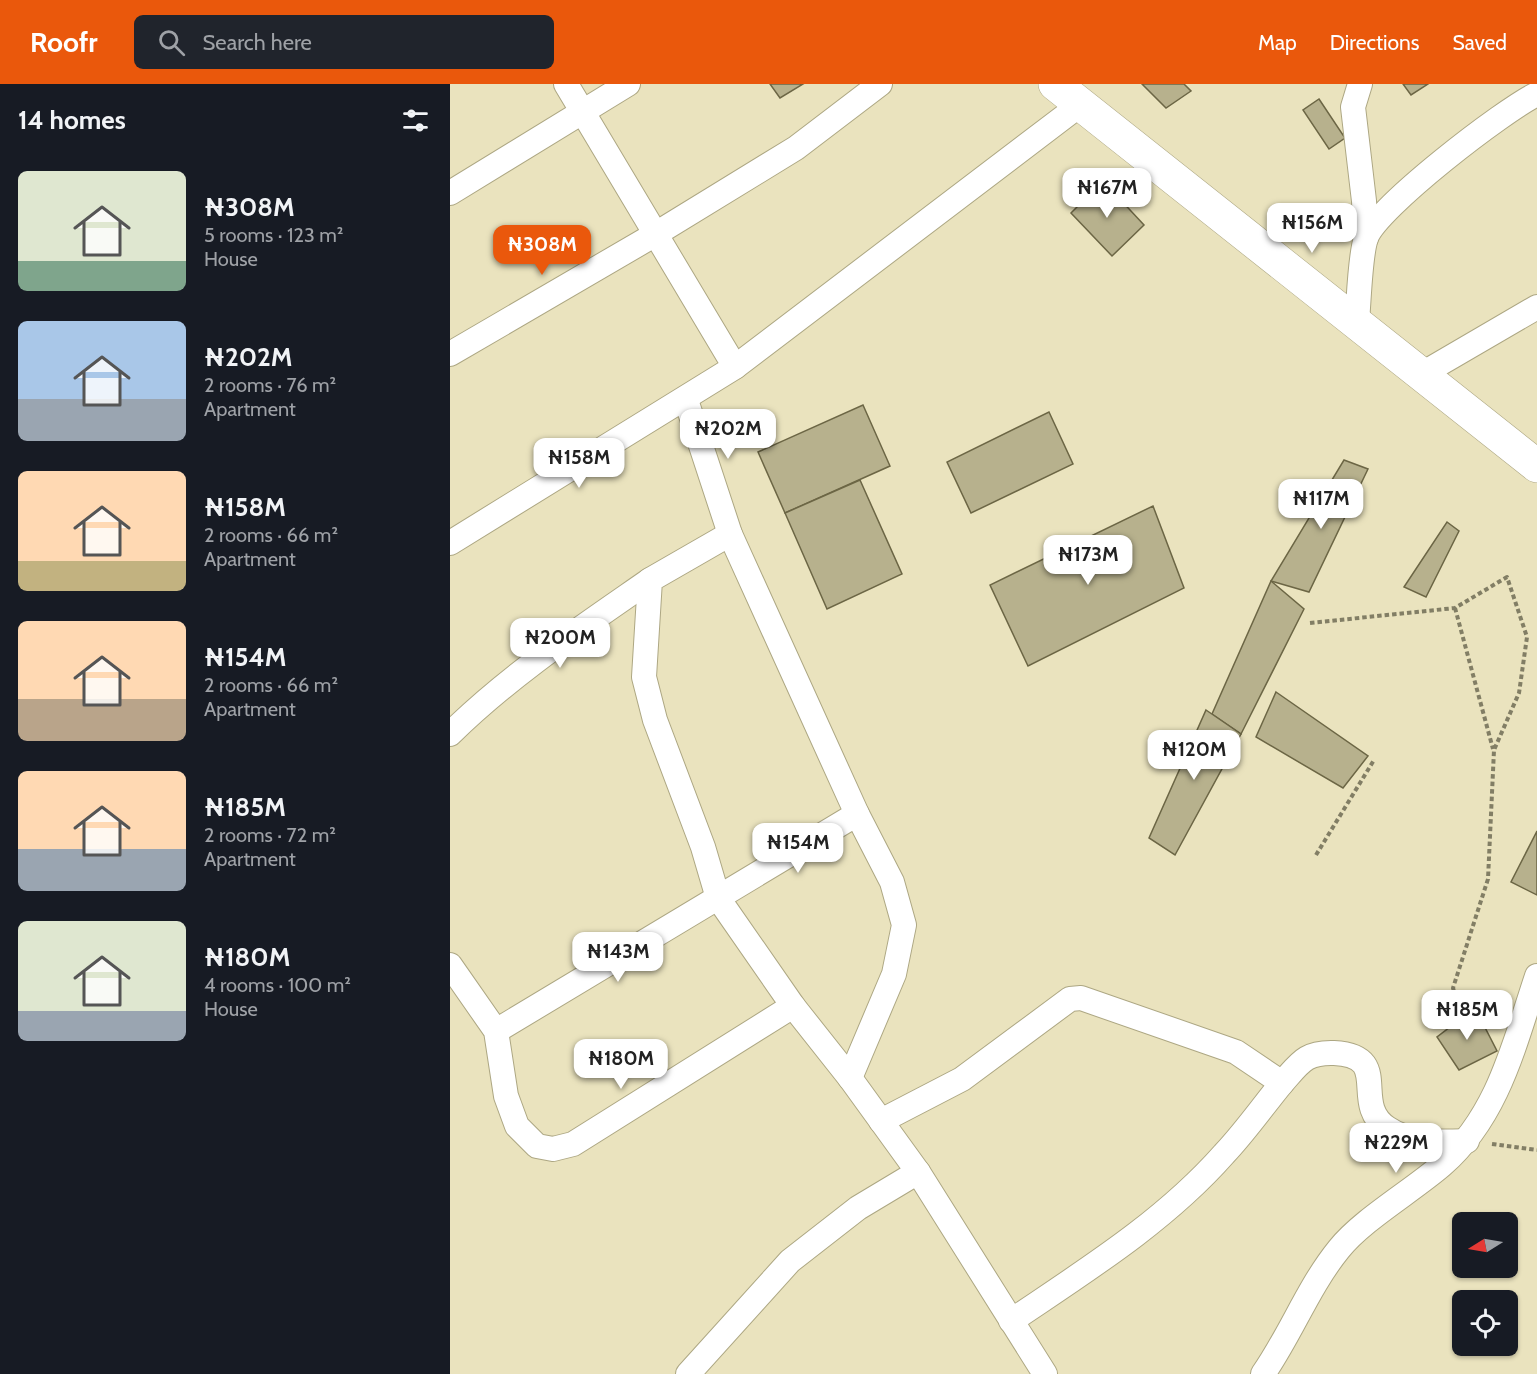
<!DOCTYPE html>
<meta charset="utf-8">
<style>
:root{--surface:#171b24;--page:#20242c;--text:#f1f3f6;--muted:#9ea1a6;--accent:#ea580c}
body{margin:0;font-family:Cabin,sans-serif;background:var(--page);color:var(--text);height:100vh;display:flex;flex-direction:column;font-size:22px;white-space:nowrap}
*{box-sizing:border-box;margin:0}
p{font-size:20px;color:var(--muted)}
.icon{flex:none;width:33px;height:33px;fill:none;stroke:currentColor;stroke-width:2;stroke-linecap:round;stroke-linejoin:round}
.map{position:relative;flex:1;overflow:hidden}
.side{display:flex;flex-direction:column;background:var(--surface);width:450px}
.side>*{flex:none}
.needle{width:39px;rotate:259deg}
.buttons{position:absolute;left:1002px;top:1128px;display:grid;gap:12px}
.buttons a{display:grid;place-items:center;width:66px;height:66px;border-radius:9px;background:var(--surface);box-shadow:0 2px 4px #0004;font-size:30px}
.price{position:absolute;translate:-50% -51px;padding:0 14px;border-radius:12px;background:#fff;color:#222;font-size:20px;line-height:39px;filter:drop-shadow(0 2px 3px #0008)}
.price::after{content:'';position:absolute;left:50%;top:36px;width:18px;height:14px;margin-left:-9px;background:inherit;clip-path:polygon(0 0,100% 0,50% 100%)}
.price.selected{background:var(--accent);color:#fff}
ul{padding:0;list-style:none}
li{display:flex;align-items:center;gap:18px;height:150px;padding:0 18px}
li span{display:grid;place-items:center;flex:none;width:168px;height:120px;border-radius:9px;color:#555}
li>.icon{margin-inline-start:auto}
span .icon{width:72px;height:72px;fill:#fffc;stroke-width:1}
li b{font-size:26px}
h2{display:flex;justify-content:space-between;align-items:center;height:72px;padding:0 18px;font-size:26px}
header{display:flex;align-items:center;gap:36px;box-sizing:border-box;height:84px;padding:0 30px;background:var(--accent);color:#fff}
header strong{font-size:28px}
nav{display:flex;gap:33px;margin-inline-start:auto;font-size:21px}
.search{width:420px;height:54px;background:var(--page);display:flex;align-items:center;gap:15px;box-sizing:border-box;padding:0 21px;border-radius:9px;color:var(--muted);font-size:22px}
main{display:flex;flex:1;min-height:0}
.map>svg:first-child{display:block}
.building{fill:#b7b18d;stroke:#6c6645;stroke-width:1.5}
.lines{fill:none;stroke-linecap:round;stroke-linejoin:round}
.minor-casing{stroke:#ada783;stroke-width:26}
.secondary-casing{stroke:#ada783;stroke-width:34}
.path{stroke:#827e65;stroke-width:4;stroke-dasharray:4.5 3;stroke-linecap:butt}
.minor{stroke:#fff;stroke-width:24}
.secondary{stroke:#fff;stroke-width:33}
</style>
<header>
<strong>Roofr</strong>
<div class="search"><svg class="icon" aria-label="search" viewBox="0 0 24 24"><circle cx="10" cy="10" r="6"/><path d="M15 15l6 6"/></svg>Search here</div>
<nav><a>Map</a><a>Directions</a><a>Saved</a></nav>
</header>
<main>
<section class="side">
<h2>14 homes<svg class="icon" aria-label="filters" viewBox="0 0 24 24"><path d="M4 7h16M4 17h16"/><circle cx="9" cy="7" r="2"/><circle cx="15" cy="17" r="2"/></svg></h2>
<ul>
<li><span style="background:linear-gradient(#dfe7d0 75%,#7fa58c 0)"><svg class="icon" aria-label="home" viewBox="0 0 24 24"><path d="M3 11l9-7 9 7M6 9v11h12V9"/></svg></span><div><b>₦308M</b><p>5 rooms · 123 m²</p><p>House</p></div></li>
<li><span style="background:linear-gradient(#a9c7e8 65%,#9aa5b1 0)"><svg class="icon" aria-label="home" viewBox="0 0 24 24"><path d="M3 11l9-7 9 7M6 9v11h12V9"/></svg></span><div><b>₦202M</b><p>2 rooms · 76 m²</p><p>Apartment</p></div></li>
<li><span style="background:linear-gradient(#ffd9b3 75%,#c2b280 0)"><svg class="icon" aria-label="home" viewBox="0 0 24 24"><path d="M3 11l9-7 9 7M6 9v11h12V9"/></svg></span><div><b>₦158M</b><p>2 rooms · 66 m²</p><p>Apartment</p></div></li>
<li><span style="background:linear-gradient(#ffd9b3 65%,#b9a48a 0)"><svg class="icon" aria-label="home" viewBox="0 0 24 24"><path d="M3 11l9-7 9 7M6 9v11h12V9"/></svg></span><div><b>₦154M</b><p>2 rooms · 66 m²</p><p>Apartment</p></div></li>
<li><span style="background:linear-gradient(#ffd9b3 65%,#9aa5b1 0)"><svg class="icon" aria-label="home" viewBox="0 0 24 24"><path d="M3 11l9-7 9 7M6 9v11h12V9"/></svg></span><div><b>₦185M</b><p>2 rooms · 72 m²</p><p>Apartment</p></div></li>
<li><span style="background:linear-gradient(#dfe7d0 75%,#9aa5b1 0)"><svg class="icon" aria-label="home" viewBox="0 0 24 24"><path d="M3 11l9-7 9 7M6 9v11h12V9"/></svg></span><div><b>₦180M</b><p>4 rooms · 100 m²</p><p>House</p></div></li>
</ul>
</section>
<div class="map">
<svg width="1087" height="1290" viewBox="0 0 1087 1290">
<rect width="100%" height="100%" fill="#eae3be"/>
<g class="building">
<polygon points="320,0 353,0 330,14"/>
<polygon points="692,0 734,0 741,7 716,24"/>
<polygon points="953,0 978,0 961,11"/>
<polygon points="869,15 895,54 879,65 853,26"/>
<polygon points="653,97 694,141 662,172 621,129"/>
<polygon points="413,321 440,382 335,429 308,368"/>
<polygon points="599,328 623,380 521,429 497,378"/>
<polygon points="894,376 918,385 859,508 821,497"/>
<polygon points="410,396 452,490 377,525 335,429"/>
<polygon points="703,422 734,504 578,582 540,501"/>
<polygon points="997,438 1009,447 976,513 954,503"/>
<polygon points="821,497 854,525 791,650 762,630"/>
<polygon points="826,608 918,672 893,704 806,653"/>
<polygon points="756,626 791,650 725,771 699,754"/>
<polygon points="1087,747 1087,811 1061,798"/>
<polygon points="1025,924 1047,967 1009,986 987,953"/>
</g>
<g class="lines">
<g class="minor-casing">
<g id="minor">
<polyline points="910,0 903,23 914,117 916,154"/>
<polyline points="0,109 178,0"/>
<path d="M907,237C909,216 910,171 916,154C926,124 1055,25 1087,10"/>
<polyline points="0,270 204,151 346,64 430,0"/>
<polyline points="285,283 631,20"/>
<polyline points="972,290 1087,223"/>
<polyline points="236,316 280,450 407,730 442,798 454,841 444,890 400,994"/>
<polyline points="280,450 200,496 194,593 205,636 253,763 268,814 343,922 400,994 468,1088 595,1290"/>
<polyline points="0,459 285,283 116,0"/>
<path d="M0,650C60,591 131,544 200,496"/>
<polyline points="0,881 46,947 56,1012 67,1042 87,1062 103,1065 123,1060 343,922"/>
<polyline points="46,947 407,730"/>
<path d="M832,999C850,979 855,968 884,969C944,972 900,1019 937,1044C960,1060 990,1058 1017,1057"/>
<path d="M431,1037L512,995L620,915L631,914L786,968L832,999C813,1022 795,1048 774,1070C714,1138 635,1187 561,1237"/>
<polyline points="238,1290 340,1177 408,1124 468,1088"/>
<path d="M813,1290C841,1250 858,1203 889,1165C912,1136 962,1107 992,1081C1048,1032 1064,961 1087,892"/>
</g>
</g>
<g class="secondary-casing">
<polyline id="secondary" points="605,0 1087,382"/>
</g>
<g class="path">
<polyline points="1005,524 1043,665"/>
<polyline points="860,539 1005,524 1057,493 1077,553 1069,609 1044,666 1038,795 1003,904 1013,934"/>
<polyline points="866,771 924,676"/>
<polyline points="1042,1060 1087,1066"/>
</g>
<use href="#minor" class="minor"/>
<use href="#secondary" class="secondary"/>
</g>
</svg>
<div class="buttons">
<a><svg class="needle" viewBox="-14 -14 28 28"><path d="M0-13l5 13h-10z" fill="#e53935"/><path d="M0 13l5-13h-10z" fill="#9ea1a6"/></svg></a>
<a><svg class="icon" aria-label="locate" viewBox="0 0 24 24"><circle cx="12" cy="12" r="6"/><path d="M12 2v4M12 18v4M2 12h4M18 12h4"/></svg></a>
</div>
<b class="price" style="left:657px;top:135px">₦167M</b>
<b class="price" style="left:862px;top:170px">₦156M</b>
<b class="price selected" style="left:92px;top:192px">₦308M</b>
<b class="price" style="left:278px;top:376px">₦202M</b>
<b class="price" style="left:129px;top:405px">₦158M</b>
<b class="price" style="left:871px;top:446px">₦117M</b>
<b class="price" style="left:638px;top:502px">₦173M</b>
<b class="price" style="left:110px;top:585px">₦200M</b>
<b class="price" style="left:744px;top:697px">₦120M</b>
<b class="price" style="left:348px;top:790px">₦154M</b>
<b class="price" style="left:168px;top:899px">₦143M</b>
<b class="price" style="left:1017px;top:957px">₦185M</b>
<b class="price" style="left:171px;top:1006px">₦180M</b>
<b class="price" style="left:946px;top:1090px">₦229M</b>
</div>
</main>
